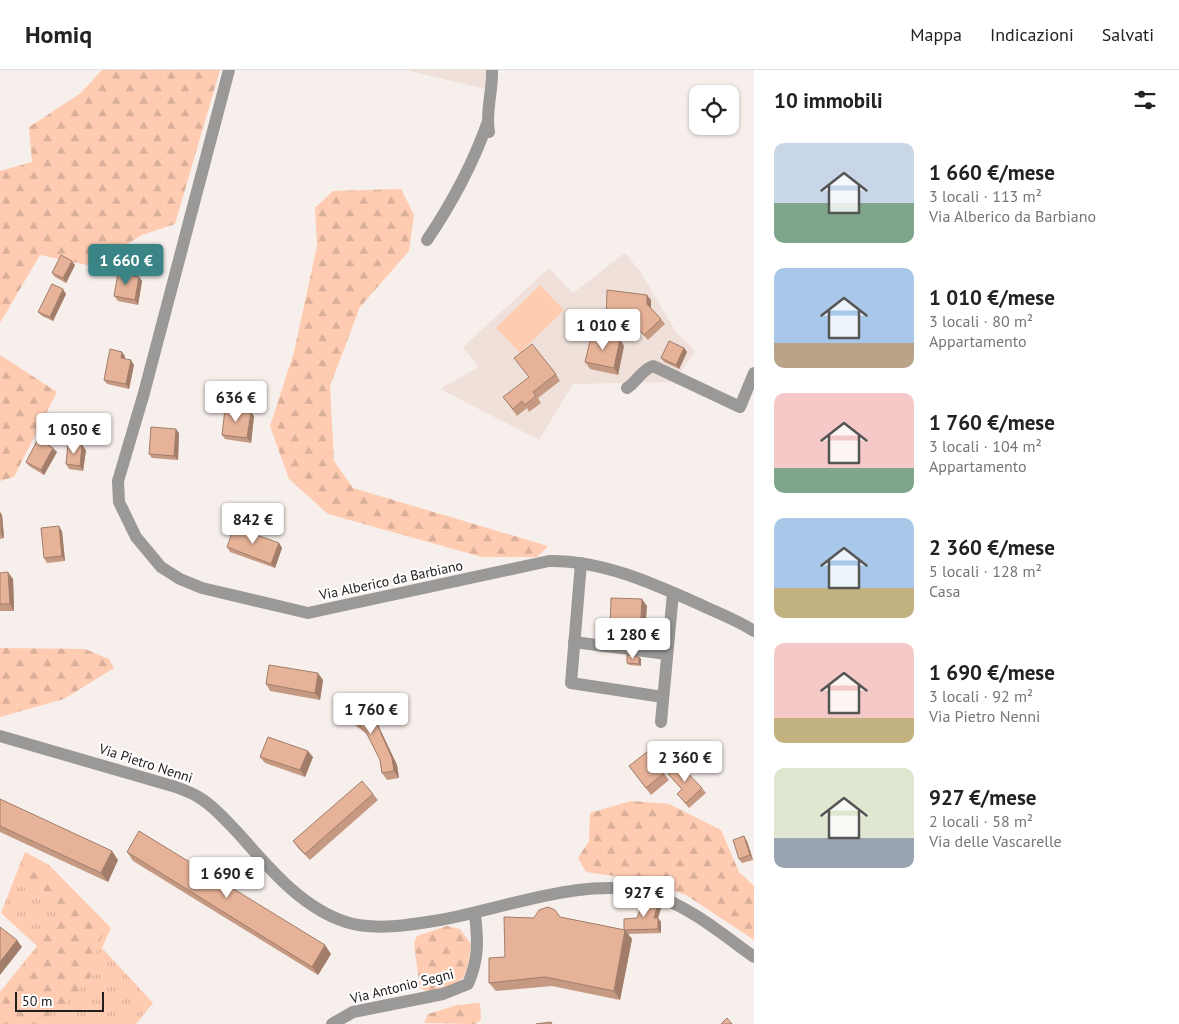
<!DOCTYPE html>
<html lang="it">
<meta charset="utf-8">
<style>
:root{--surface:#fff;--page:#f2f2f2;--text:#222;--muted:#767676;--line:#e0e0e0;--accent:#3b8486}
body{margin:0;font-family:"PT Sans",sans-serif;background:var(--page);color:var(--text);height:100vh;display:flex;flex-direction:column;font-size:19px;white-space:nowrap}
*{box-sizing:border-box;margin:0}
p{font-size:16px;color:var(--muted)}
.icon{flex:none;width:28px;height:28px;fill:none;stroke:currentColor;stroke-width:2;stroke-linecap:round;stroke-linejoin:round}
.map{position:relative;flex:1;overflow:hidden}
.sheet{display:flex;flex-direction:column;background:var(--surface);width:425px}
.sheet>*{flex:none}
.controls{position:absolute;left:689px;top:15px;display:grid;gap:10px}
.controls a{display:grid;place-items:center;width:50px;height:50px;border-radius:10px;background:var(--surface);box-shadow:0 1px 4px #0004;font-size:25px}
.scale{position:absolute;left:15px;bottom:12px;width:89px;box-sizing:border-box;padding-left:5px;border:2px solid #22201f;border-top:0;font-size:14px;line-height:18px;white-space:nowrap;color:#22201f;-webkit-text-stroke:4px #fffdfd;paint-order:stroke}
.price{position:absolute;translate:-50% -42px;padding:0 11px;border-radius:5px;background:#fff;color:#222;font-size:16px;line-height:32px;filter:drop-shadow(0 1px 2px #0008)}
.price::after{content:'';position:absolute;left:50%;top:30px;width:15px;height:11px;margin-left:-8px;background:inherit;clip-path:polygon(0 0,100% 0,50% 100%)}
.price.active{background:var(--accent);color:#fff}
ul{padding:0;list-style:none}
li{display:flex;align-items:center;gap:15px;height:125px;padding:0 20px}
li span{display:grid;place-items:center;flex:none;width:140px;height:100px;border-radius:10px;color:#555}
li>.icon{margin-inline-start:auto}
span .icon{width:60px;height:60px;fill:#fffc;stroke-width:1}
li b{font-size:21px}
h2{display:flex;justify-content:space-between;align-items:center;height:60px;padding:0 20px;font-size:21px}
header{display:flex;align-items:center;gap:30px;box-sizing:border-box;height:70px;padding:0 25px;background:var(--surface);border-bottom:1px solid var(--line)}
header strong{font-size:24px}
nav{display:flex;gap:28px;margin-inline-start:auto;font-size:18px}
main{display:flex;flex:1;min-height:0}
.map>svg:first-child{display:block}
.built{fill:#efe1da}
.grass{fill:url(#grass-tufts)}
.forest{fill:url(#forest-firs)}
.park{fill:#ffccb2}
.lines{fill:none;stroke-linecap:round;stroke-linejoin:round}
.minor{stroke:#9b9997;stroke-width:12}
.wall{fill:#c69983}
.shaded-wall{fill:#a17d6a}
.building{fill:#e6b298;stroke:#a17d6a}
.labels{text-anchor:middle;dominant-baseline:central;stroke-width:4.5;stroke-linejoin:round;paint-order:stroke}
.street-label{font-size:14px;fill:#22201f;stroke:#fffdfd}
</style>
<header>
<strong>Homiq</strong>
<nav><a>Mappa</a><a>Indicazioni</a><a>Salvati</a></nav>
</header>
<main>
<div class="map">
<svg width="754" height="954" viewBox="0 0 754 954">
<defs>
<pattern id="grass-tufts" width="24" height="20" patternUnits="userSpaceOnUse" patternTransform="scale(1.25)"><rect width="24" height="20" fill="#ffccb2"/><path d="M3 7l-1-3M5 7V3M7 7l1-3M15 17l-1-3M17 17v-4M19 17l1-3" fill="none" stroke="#daaf99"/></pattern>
<pattern id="forest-firs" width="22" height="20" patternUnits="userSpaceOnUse" patternTransform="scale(1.25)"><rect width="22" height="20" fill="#ffccb2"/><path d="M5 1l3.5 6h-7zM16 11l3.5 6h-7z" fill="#daaf99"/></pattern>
</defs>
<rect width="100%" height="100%" fill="#f6efeb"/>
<g class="built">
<polygon points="406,0 487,0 489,20"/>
<polygon points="625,183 640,201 676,262 695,281 674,312 573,314 539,370 440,319 478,297 463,277 549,198 573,223"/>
</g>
<polygon class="grass" points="25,782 49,795 111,858 102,878 153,933 136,954 0,954 0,922 37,876 1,843"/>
<g class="forest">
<polygon points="102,0 220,0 175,154 142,165 92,196 40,185 0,253 0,101 32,92 29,57 81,23"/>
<polygon points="401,119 414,145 409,181 360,237 330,316 334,391 353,418 548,476 537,487 482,487 328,444 289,409 270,356 294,282 317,176 315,138 333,121"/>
<polygon points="0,285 57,322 14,407 0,411"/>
<polygon points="0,578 85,579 109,589 114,598 64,629 0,647"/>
<polygon points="631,731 669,734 721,760 739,802 754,816 754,870 686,825 643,810 586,802 578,788 589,771 590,743"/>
<polygon points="27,788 48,799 105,859 97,878 94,904 66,934 52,939 46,954 0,954 0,932 15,914 33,899 41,871 59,845 20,802"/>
<path d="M447,856L460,859L471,874C465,915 467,911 428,922L420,918L414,874L417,866Z"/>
<polygon points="480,933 481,950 475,954 424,953 428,944 457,935"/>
</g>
<polygon class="park" points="540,215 564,240 520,283 496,258"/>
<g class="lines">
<g class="minor">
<path d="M229,0L144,323L118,411L119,432L136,467L161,497L180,509L202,518L308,543L549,491C601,490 652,513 699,534C718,543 737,550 754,561"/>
<path d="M489,62C485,42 493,21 492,0"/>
<path d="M427,170C452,133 472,96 487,54"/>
<path d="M627,318C637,312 640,301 653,296L740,337L754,303"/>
<polyline points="581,493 571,613 663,627"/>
<polyline points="574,572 667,584"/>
<polyline points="661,652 673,523"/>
<path d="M0,666L176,717C184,720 193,723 200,728C215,737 227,752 239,764C269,798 302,838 346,852C374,861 411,855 440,850C503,839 590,804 651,824C689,836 722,864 754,887"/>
<path d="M332,954L353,942L443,924L468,914C479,888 478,872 475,844"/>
</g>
</g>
<g class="wall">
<polygon points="75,195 66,213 55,207 52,203"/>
<polygon points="139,207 142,211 138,235 118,231 114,226"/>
<polygon points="66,224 53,251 42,246 38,242"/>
<polygon points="651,230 651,238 661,249 665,254 648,270 630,251 628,260 610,259 606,253"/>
<polygon points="624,276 618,305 590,299 585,292"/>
<polygon points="684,278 687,282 679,299 664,292 661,288"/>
<polygon points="125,286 124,289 134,295 129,319 107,314 104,310"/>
<polygon points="556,304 560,311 538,328 541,333 529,342 527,338 517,346 503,327"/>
<polygon points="254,346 251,373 225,369 222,365"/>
<polygon points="179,363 178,390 152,388 149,384"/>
<polygon points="86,380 83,401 69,399 66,394"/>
<polygon points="57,382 44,405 29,396 26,392"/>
<polygon points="0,442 2,445 4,468 0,469"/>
<polygon points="62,461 65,491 47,493 44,488"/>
<polygon points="279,473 282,478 275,498 230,482 227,477"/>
<polygon points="0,503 13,509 14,541 0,541"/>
<polygon points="647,536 644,572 615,569 610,562"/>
<polygon points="639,587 641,589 641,596 629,595 627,593"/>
<polygon points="323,610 320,630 270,621 266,614"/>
<polygon points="342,642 375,650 379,657 397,695 399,708 387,710 382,703 380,690 368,665 347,649"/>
<polygon points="260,687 313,687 305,707 265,693"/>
<polygon points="629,696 664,703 669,710 651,725"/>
<polygon points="668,704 702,718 706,723 689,738 677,724 682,720"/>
<polygon points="373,724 378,730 310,790 298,778 293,771"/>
<polygon points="0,729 118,790 108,812 0,762"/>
<polygon points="747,771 753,790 742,793 739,789"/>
<polygon points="127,782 331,884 318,905 133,791"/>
<polygon points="661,838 658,848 661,852 661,863 628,864 632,869 620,930 552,916 496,921 489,913 505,887 534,848 561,847 624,860 637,848"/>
</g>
<g class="shaded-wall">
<polygon points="72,191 75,195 66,213 63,208"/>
<polygon points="139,207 142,211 138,235 135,230"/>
<polygon points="63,219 66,224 53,251 50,247"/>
<polygon points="647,225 651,230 651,240 647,234"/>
<polygon points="626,246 630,251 628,260 624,254"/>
<polygon points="620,269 624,276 618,305 614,298"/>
<polygon points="684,278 687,282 679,299 676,295"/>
<polygon points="122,282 125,286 124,293 121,288"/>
<polygon points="131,290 134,295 129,319 126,314"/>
<polygon points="251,342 254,346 251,373 247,368"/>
<polygon points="176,359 179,363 178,390 174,386"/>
<polygon points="82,375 86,380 83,401 80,396"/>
<polygon points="53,378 57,382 44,405 41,400"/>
<polygon points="0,442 2,445 4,468 1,464"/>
<polygon points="59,456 62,461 65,491 62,486"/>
<polygon points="279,473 282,478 275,498 271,494"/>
<polygon points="8,502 13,509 14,541 10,534"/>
<polygon points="642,529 647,536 644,572 640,565"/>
<polygon points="639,587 641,589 641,596 639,594"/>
<polygon points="318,603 323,610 320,630 315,623"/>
<polygon points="375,650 379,657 397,695 399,708 394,701"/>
<polygon points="308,681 313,687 305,707 300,700"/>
<polygon points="744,766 747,771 753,790 750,785"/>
<polygon points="112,781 118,790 108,812 101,803"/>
<polygon points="658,834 661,838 658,848 661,852 661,863 658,859 654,848"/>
<polygon points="625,860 632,869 620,930 614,921"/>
<polygon points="17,870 22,877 0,905 0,892"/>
<polygon points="325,875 331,884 318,905 312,897"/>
</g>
<g class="building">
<polygon points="61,185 72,191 63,208 52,203"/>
<polygon points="118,203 139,207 135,230 114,226"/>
<polygon points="52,214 63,219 50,247 38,242"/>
<polygon points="607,220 647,225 647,234 661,249 644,265 626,246 624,254 606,253"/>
<polygon points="592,263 620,269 614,298 585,292"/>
<polygon points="669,271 684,278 676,295 661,288"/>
<polygon points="532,274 556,304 533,322 536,326 525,335 522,331 513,339 503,327 529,307 514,288"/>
<polygon points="110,279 122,282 121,288 131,290 126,314 104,310"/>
<polygon points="225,339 251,342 247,368 222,365"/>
<polygon points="151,357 176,359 174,386 149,384"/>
<polygon points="38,369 53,378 41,400 26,392"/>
<polygon points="68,374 82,375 80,396 66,394"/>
<polygon points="59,456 62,486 44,488 41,458"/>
<polygon points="234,457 279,473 271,494 227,477"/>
<polygon points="8,502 10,534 0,534 0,503"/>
<polygon points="611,528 642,529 640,565 610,562"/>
<polygon points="627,585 639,587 639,594 627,593"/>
<polygon points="269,595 318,603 315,623 266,614"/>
<polygon points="350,631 375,650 392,688 394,701 382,703 380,690 365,660 342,642"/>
<polygon points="268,667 308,681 300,700 260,687"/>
<polygon points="647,682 664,703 646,718 629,696"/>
<polygon points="679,694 702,718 686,733 677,724 682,719 668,704"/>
<polygon points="362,711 373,724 305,784 293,771"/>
<polygon points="0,729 112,781 101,803 0,756"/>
<polygon points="139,761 325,875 312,897 127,782"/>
<polygon points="744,766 750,785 739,789 733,770"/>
<polygon points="644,829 658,834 654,848 658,848 658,859 624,860 624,849 637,848"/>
<polygon points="548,837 555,840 560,847 625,860 614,921 545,907 489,913 489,888 505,887 504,847 534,848 539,840"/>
<polygon points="0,857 17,870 0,892"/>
<polygon points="727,948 732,954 721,954"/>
<polygon points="551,952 552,954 536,954"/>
</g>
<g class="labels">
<g class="street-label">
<text transform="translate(391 510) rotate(-12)">Via Alberico da Barbiano</text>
<text transform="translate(146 693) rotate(18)">Via Pietro Nenni</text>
<text transform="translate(402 916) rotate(-14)">Via Antonio Segni</text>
</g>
</g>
</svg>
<div class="controls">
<a><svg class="icon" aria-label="locate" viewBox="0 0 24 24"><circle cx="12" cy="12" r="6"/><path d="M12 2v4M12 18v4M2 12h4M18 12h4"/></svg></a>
</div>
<div class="scale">50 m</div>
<b class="price active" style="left:126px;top:216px">1 660 €</b>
<b class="price" style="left:603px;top:281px">1 010 €</b>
<b class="price" style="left:236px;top:353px">636 €</b>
<b class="price" style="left:74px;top:385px">1 050 €</b>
<b class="price" style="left:253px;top:475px">842 €</b>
<b class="price" style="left:633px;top:590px">1 280 €</b>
<b class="price" style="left:371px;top:665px">1 760 €</b>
<b class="price" style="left:685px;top:713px">2 360 €</b>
<b class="price" style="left:227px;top:829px">1 690 €</b>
<b class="price" style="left:644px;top:848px">927 €</b>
</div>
<section class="sheet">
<h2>10 immobili<svg class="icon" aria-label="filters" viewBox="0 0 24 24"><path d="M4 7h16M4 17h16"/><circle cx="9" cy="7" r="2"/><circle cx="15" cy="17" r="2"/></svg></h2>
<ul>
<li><span style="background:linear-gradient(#c9d6e8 60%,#7fa58c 0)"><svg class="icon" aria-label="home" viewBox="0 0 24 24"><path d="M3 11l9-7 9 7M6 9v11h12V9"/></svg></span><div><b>1 660 €/mese</b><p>3 locali · 113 m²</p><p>Via Alberico da Barbiano</p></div></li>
<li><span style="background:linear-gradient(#a9c7e8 75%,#b9a48a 0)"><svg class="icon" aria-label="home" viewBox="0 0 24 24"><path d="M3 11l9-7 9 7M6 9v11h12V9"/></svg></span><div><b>1 010 €/mese</b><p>3 locali · 80 m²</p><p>Appartamento</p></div></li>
<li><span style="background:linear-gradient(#f6c9c9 75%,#7fa58c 0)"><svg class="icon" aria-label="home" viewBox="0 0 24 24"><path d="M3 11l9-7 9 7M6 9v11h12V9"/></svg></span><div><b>1 760 €/mese</b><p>3 locali · 104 m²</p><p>Appartamento</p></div></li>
<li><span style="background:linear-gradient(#a9c7e8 70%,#c2b280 0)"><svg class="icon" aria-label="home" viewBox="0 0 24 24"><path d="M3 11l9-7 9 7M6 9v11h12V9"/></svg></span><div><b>2 360 €/mese</b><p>5 locali · 128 m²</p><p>Casa</p></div></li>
<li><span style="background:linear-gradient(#f6c9c9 75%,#c2b280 0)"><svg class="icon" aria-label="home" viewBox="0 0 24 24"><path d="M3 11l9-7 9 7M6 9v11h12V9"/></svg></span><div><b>1 690 €/mese</b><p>3 locali · 92 m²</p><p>Via Pietro Nenni</p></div></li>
<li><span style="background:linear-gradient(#dfe7d0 70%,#9aa5b1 0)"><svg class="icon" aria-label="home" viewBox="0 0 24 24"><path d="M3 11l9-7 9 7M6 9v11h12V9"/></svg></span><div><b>927 €/mese</b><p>2 locali · 58 m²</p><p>Via delle Vascarelle</p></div></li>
</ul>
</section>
</main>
